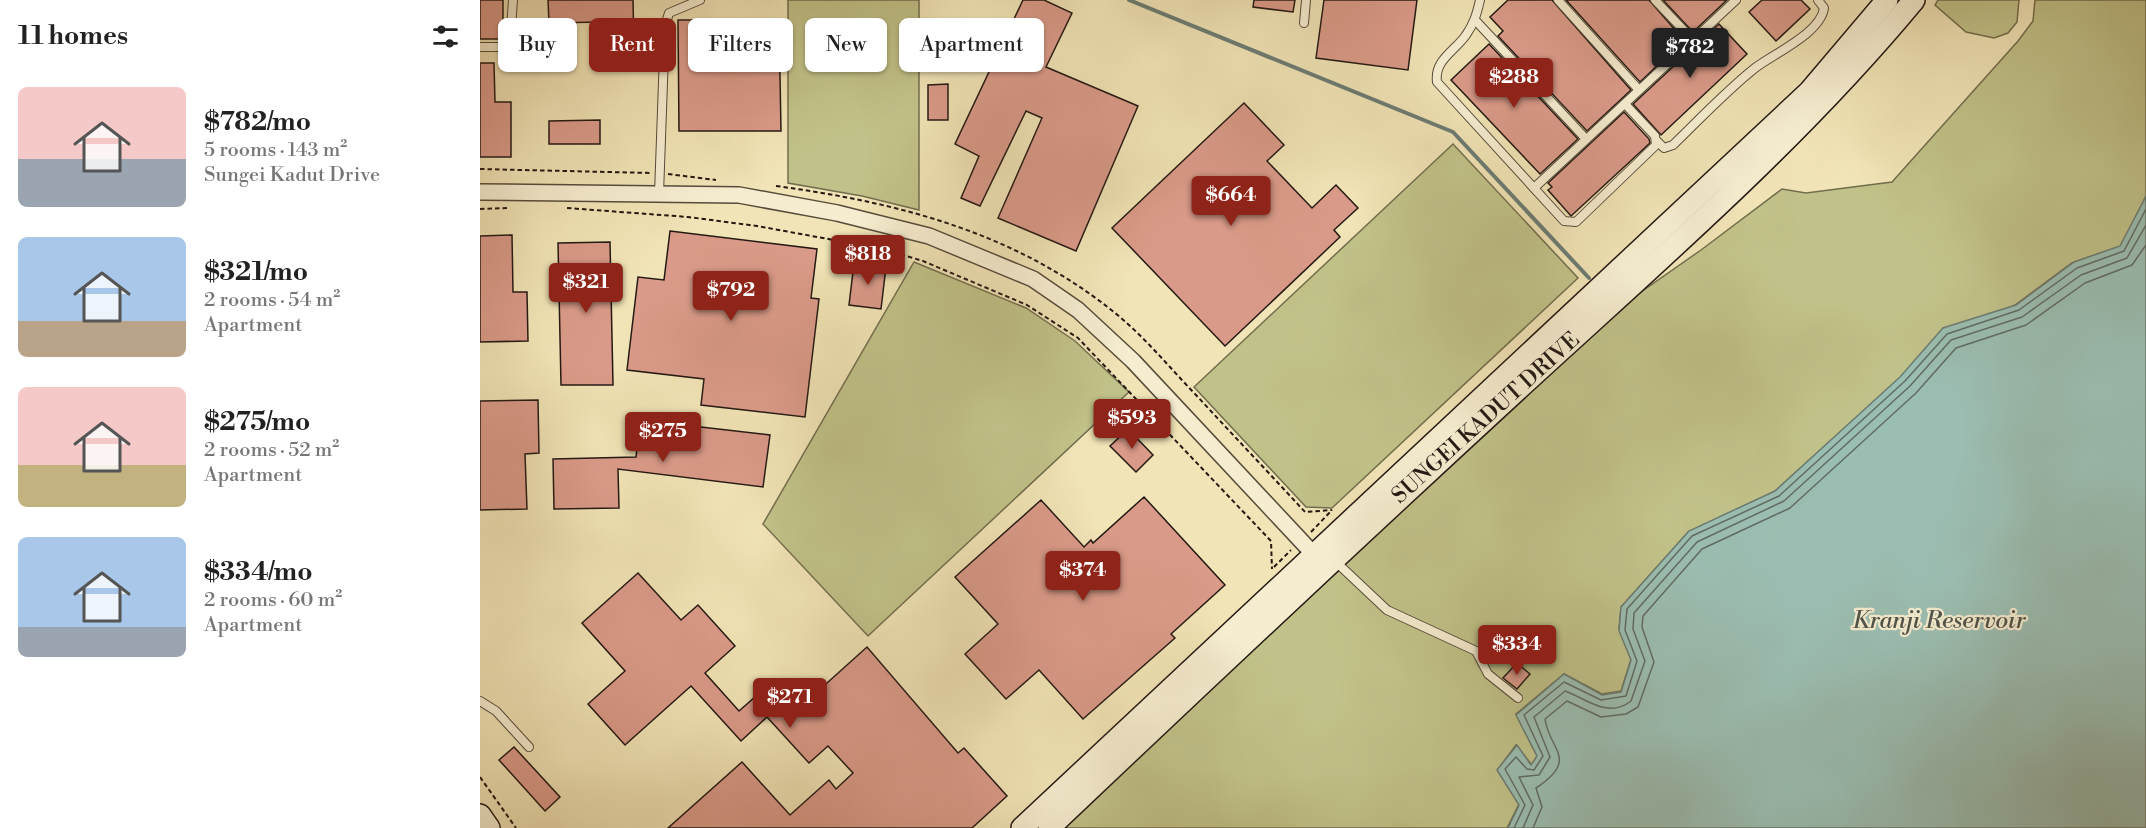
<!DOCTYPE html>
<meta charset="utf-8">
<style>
:root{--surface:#fff;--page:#f6f6f6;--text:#222;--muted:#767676;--accent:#8f2418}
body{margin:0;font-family:"Libre Bodoni",serif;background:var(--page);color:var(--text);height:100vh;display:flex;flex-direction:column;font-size:22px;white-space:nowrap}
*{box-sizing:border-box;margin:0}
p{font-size:20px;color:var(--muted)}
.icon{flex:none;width:33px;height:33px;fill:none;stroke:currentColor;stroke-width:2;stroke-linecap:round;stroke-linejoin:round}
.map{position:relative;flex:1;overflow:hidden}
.drawer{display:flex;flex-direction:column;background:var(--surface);width:480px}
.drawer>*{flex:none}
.hud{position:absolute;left:18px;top:18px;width:570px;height:54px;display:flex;gap:12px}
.price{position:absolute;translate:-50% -51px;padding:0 14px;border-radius:6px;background:var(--accent);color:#fff;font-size:20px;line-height:39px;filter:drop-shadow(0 2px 3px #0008)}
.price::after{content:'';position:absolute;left:50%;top:36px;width:18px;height:14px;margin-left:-9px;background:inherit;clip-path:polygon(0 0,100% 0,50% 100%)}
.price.on{background:#222;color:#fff}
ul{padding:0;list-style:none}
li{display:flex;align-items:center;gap:18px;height:150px;padding:0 18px}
li span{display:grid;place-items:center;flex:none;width:168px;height:120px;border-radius:9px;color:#555}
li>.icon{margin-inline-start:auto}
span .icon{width:72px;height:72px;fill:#fffc;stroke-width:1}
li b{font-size:26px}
h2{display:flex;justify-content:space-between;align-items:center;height:72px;padding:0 18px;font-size:26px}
.chip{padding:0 21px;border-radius:9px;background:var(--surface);box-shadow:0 2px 4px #0004;font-size:21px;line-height:54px}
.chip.on{background:var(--accent);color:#fff}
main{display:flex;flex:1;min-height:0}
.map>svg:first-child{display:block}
.green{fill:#c1c289;stroke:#726e4e;stroke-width:1.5}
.water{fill:#9bbeb2;stroke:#6b7c73;stroke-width:1.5}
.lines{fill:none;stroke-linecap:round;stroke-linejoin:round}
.shore{stroke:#606c63;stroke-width:1.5}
.stream{stroke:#6b7c73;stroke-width:4}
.building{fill:#da9a89;stroke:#241914;stroke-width:1.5}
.lane-casing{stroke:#574c3c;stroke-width:10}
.street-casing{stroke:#574c3c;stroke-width:18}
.secondary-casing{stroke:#241914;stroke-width:24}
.path{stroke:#241914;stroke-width:2;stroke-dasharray:4.5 3;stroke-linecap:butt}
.lane{stroke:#f6edd0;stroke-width:8}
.street{stroke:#f6edd0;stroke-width:15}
.secondary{stroke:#f6edd0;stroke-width:21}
.labels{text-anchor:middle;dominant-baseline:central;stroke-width:4.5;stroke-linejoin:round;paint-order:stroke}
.street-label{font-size:22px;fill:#241914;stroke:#f6edd0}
.water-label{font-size:24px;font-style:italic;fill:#4e534b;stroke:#f6edd0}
</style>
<main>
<section class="drawer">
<h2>11 homes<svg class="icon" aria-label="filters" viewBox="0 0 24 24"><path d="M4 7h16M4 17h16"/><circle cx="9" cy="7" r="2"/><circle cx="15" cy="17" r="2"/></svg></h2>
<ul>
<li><span style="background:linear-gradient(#f6c9c9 60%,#9aa5b1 0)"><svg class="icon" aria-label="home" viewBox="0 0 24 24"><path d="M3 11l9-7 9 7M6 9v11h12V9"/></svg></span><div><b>$782/mo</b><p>5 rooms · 143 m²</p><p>Sungei Kadut Drive</p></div></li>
<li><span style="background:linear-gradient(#a9c7e8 70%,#b9a48a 0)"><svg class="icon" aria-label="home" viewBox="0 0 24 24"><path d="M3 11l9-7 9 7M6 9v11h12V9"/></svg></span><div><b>$321/mo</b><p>2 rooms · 54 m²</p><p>Apartment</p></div></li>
<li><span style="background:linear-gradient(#f6c9c9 65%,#c2b280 0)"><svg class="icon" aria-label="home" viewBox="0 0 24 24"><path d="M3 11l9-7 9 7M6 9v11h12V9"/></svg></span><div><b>$275/mo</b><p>2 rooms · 52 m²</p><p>Apartment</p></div></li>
<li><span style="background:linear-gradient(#a9c7e8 75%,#9aa5b1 0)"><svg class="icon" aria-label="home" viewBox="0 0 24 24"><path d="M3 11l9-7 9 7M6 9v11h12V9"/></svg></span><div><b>$334/mo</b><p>2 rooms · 60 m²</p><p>Apartment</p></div></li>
</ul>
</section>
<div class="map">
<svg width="1666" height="828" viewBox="0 0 1666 828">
<rect width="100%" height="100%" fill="#f1e4b6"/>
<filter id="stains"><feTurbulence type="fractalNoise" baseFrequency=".00333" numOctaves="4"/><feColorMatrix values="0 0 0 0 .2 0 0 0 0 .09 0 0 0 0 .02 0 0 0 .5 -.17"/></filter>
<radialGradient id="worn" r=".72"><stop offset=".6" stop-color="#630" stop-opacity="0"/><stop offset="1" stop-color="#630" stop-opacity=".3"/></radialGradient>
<g class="green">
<polygon points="308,0 439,0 439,210 382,196 308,183"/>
<polygon points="1458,0 1539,0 1537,22 1528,33 1514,38 1486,32 1455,5"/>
<polygon points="1555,0 1666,0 1666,196 1642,246 1592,263 1535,305 1422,376 1294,492 1208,532 1141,607 1139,629 1151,659 1141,691 1122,694 1084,674 1036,714 1057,756 1052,765 1036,745 1018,769 1039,804 1027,828 583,828 1078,350 1221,250 1302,189 1326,193 1412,182 1538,41 1553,21"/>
<polygon points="973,144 1098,278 852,508 826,507 714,387"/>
<polygon points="434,262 546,308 595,341 649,392 388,636 283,524"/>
</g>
<polygon class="water" points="1666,196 1666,828 1028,828 1039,805 1017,770 1037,745 1051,765 1057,756 1036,715 1084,674 1122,695 1141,692 1151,660 1139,631 1141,607 1209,531 1295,491 1420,377 1463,328 1536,305 1594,262 1640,246"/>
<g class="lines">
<g class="shore">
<polyline points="1034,828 1045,805 1025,769 1036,757 1047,769 1054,770 1063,756 1044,715 1084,682 1121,700 1146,696 1157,661 1145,630 1147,609 1212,536 1299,496 1425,381 1467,334 1539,310 1597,268 1644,251 1666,209"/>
<path d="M1043,828L1053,805L1039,777L1059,775L1070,757L1054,717L1085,691C1107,699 1128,719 1151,701L1165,661L1153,629L1154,613L1217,542L1304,501L1430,386L1471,340L1542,317L1601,275L1647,258L1666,225"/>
<path d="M1053,828L1062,807L1056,788C1100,759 1069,750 1065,719L1087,701L1121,717L1146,714L1158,707L1174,662L1162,627L1163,616L1222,549L1310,508L1436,393L1476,348L1546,325L1605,283L1652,265L1666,245"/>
</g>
<polyline class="stream" points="649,0 973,132 1109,278"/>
</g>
<g class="building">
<rect x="0" y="0" width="23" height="39"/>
<polygon points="68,0 153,0 154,48 122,48 122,22 69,23"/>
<polygon points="543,0 564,0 592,13 566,67 658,106 596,251 518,218 562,118 546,111 500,206 481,198 499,156 475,144"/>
<polygon points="774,0 815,0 813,12 773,7"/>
<polygon points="844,0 937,0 928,70 836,58"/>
<polygon points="1028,0 1072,0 1151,90 1107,131 1018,36 1023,31 1010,17"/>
<polygon points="1086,0 1169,0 1204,40 1160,82"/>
<polygon points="1183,0 1247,0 1213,32"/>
<polygon points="1282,0 1321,0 1330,9 1296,41 1269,12"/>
<polygon points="198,20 299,20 301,131 199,131"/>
<polygon points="1239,24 1267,54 1181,135 1153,104"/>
<polygon points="1009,44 1098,139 1060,174 971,80"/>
<polygon points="0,63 14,63 15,102 31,102 31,157 0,157"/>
<polygon points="468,84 468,120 448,120 448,85"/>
<polygon points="764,103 804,145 787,161 832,208 856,185 878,208 854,230 860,237 745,346 632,228"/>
<polygon points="1144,112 1169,139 1170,143 1091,216 1068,190 1072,187 1068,183"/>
<polygon points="120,120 120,144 69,144 69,121"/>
<polygon points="190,231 337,249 331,298 339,299 325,417 221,405 224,379 147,370 158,277 184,280"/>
<polygon points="32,235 33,292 47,292 48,341 0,342 0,236"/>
<polygon points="130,242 133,385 81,385 78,243"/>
<polygon points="374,263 406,267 401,309 369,305"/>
<polygon points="58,400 59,453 45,454 47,509 0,510 0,401"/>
<polygon points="160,420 290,435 283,487 138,469 139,508 74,509 73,459 156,457"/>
<polygon points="648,429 673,455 656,472 630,446"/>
<polygon points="664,497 745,585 691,634 695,638 603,719 559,670 526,699 485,654 518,624 475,577 561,500 604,547 611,540 613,543"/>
<polygon points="158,573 201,620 218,605 255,646 225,673 259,711 292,682 317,710 387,647 478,753 484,748 527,796 492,828 188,828 262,762 310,815 349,780 356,789 373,773 348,746 329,763 287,717 261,741 211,686 145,745 108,704 145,671 102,623"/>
<polygon points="1037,663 1050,674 1037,689 1023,678"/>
<polygon points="34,747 80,797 65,811 19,760"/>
</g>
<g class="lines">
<g class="lane-casing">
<g id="lane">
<path d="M1000,0C997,13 994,24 986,35C975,51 954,60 957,82L1084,221L1096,222L1176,145L1175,136L1145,104"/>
<polyline points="1078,0 1159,90"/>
<polyline points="1175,0 1213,40"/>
<polyline points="996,21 1106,139"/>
<polyline points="824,23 826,0"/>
<polyline points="0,47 25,47 30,42 33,0"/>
<path d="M1177,141L1184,148L1193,145C1220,119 1246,91 1275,68C1293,54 1341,33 1344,8L1338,0"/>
<polyline points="1054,188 1256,0"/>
<polyline points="179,194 185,26 189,13 220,0"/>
<polyline points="855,561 907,610 996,651 1008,674 1038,698"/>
<polyline points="999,654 1033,651 1048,659"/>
<polyline points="0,701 16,711 49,747"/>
</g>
</g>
<g class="street-casing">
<polyline id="street" points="0,192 259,195 357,213 449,236 553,279 598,310 653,361 840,561"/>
</g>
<g class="secondary-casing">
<g id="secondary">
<polyline points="0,815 9,828"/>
<polyline points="542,828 1329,92 1407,0"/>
<path d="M569,828C728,677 887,528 1048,380C1181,258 1319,139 1434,0"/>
</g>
</g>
<g class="path">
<polyline points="0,169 171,173"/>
<polyline points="188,174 236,180"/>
<path d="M296,186C422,203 540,234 640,317C668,341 691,369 716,395C752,434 789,473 825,512L852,510"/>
<polyline points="87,208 208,217 277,226 403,249 443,261 547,305 598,338 791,541 792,569"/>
<polyline points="0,209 27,208"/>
<polyline points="831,532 852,510"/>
<polyline points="794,567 811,550"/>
<polyline points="0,777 36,828"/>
</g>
<use href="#lane" class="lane"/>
<use href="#street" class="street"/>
<use href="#secondary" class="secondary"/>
</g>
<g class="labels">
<g class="street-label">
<text transform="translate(1006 418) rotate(-42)">SUNGEI KADUT DRIVE</text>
</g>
<g class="water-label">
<text x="1459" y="621">Kranji Reservoir</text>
</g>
</g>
<rect width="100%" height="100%" filter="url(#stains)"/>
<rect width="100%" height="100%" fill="url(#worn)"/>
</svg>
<b class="price on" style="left:1210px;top:79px">$782</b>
<b class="price" style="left:1034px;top:109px">$288</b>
<b class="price" style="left:751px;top:227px">$664</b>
<b class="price" style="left:388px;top:286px">$818</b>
<b class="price" style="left:106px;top:314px">$321</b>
<b class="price" style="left:251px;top:322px">$792</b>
<b class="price" style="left:652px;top:450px">$593</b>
<b class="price" style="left:183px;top:463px">$275</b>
<b class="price" style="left:603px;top:602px">$374</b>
<b class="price" style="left:1037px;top:676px">$334</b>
<b class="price" style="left:310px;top:729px">$271</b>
<div class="hud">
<a class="chip">Buy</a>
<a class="chip on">Rent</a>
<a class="chip">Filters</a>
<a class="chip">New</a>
<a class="chip">Apartment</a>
</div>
</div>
</main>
